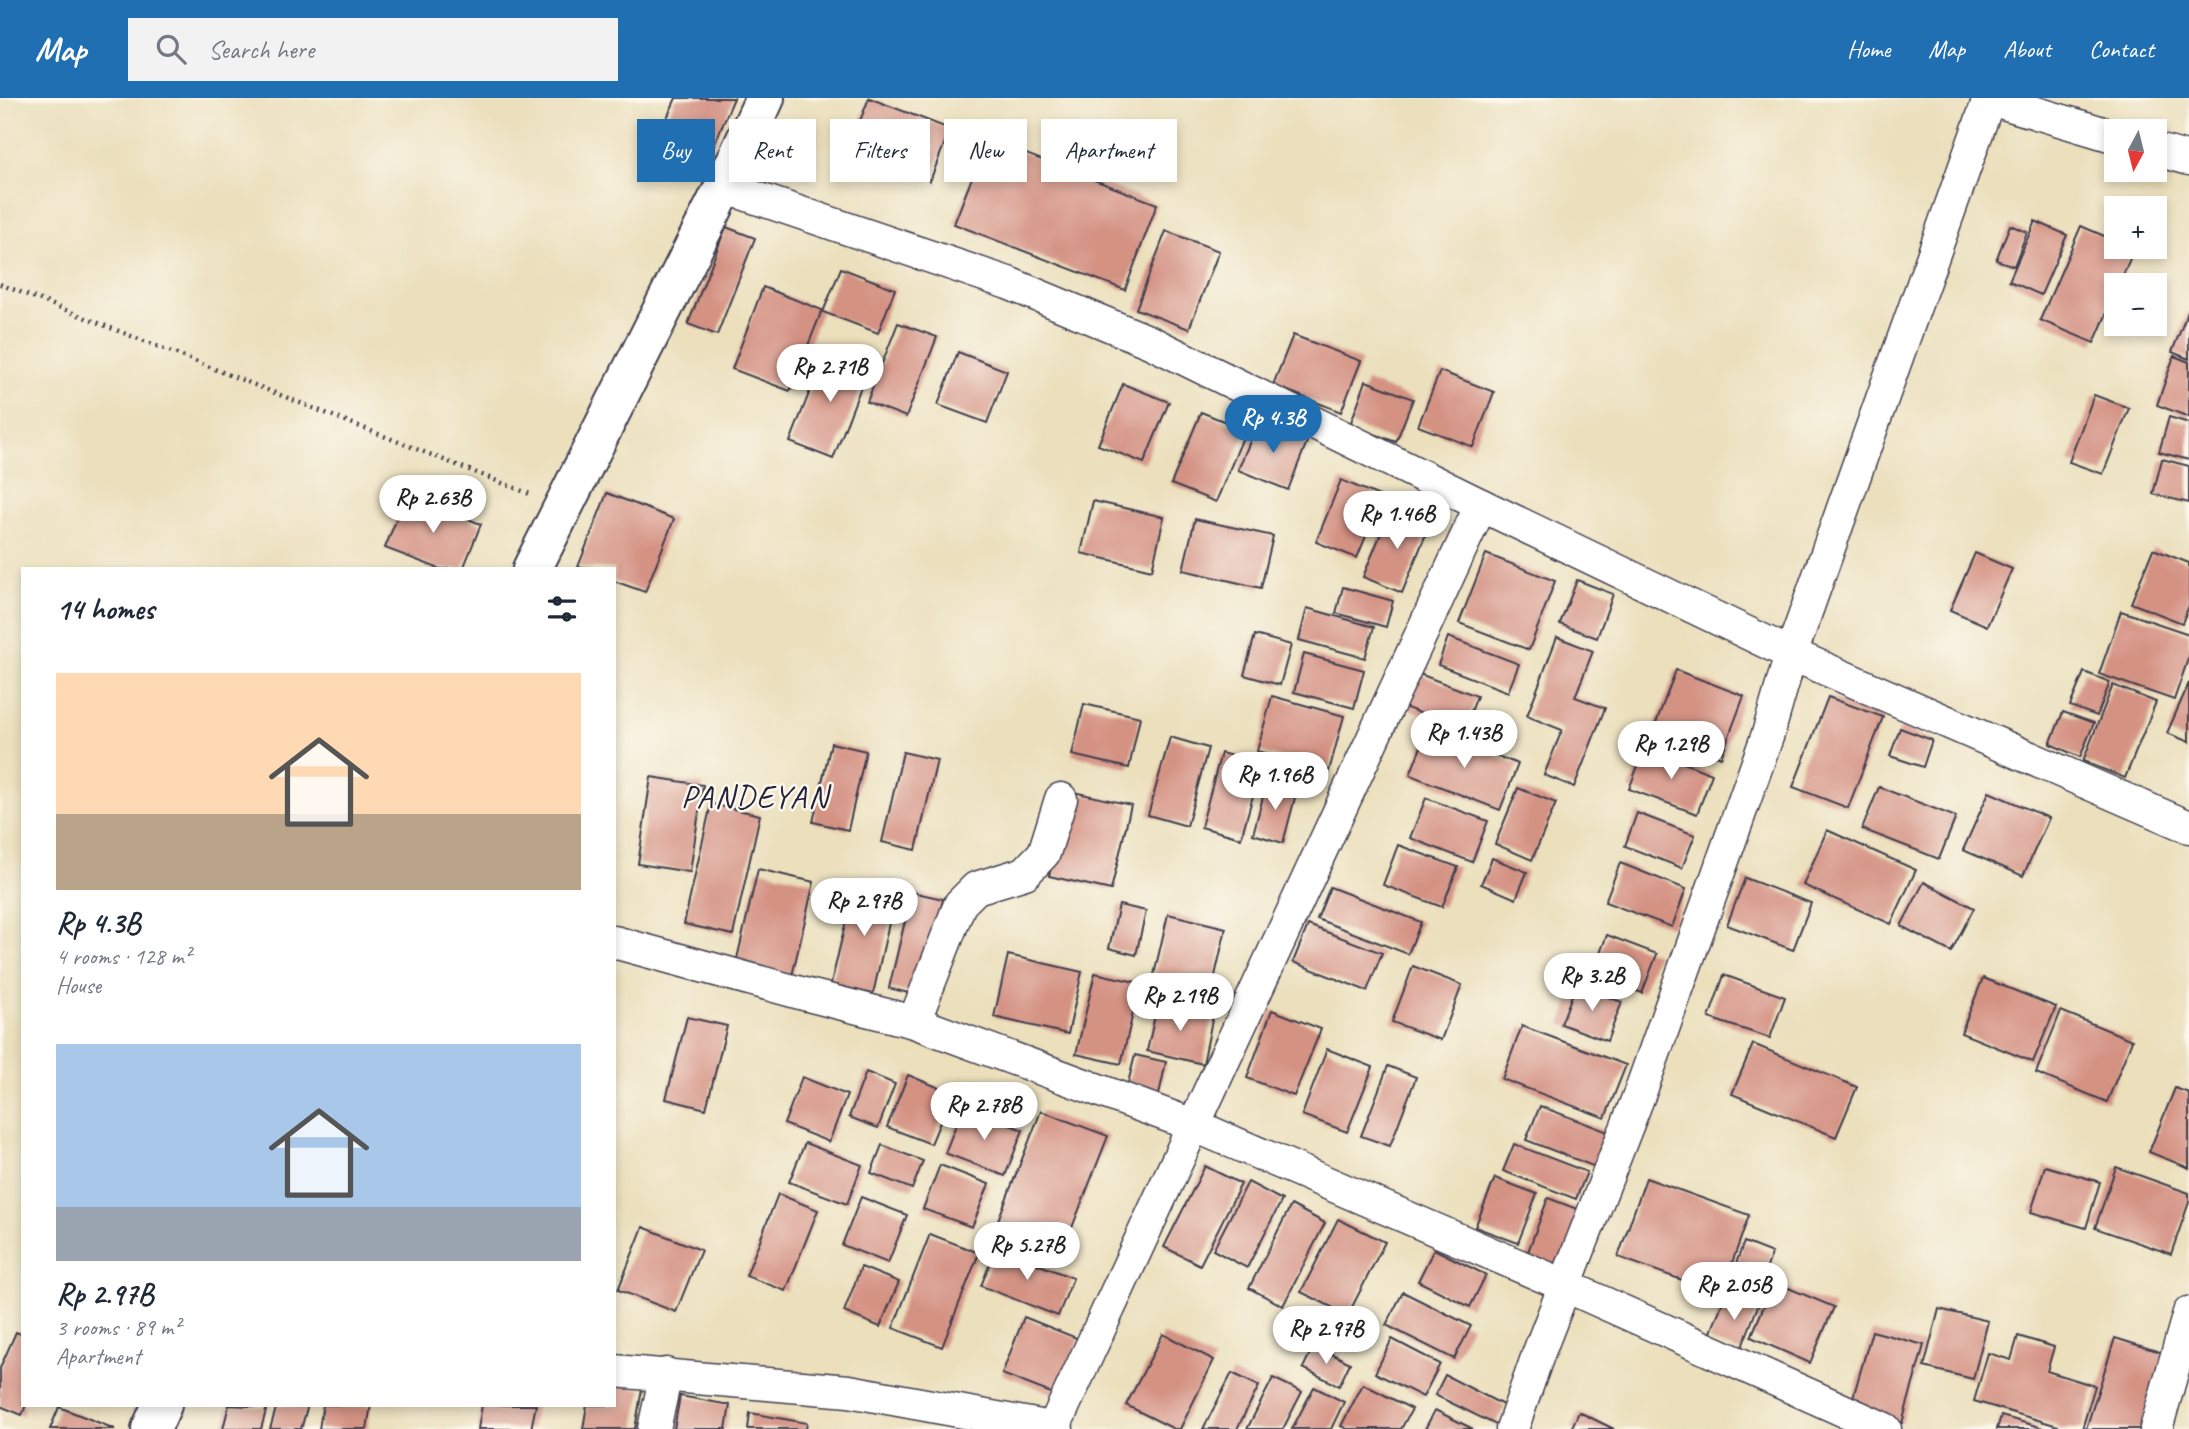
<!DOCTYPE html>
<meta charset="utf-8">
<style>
:root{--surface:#fff;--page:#f2f2f3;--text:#1f2937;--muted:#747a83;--accent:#1f6fb2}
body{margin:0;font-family:Caveat,sans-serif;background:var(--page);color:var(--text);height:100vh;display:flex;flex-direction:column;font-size:26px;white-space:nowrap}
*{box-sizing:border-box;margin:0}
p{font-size:23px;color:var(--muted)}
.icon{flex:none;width:38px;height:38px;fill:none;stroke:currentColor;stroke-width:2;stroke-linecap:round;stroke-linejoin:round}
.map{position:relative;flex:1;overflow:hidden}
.side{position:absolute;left:21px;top:469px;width:595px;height:840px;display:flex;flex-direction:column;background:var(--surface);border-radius:0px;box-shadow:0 4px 10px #0003}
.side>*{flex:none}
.top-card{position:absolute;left:637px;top:21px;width:665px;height:63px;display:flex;gap:14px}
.needle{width:46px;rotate:187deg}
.tools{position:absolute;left:2104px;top:21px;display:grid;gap:14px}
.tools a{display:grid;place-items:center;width:63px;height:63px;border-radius:0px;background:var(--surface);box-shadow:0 4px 10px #0003;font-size:35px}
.price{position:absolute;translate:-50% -60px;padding:0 16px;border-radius:24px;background:#fff;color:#222;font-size:23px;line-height:46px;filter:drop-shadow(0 2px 4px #0008)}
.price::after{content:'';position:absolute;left:50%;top:42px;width:21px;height:16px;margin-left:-10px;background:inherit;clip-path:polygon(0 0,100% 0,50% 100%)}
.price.selected{background:var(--accent);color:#fff}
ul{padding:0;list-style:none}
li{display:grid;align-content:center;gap:14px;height:371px;padding:0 35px}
li span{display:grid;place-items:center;height:217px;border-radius:0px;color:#555}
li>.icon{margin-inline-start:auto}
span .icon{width:126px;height:126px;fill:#fffc;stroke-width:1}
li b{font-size:30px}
h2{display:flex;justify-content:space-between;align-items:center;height:84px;padding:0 35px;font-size:30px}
.pill{padding:0 24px;border-radius:0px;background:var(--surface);box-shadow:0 4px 10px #0003;font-size:24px;line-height:63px}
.pill.selected{background:var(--accent);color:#fff}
header{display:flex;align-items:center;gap:42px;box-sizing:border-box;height:98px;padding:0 35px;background:var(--accent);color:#fff}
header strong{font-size:33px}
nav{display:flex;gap:38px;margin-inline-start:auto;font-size:24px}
.search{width:490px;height:63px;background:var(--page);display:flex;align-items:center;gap:18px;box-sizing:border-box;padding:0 24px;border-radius:0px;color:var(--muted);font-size:26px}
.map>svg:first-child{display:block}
.building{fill:#d49283}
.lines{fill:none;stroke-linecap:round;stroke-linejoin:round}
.minor-casing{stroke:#403e4e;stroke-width:35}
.tertiary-casing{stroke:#403e4e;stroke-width:42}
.path{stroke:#403e4e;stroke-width:4.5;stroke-dasharray:2 5;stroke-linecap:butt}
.minor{stroke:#fff;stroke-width:32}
.tertiary{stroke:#fff;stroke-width:38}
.labels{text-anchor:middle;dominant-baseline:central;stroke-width:5;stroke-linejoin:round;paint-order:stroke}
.quarter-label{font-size:32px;letter-spacing:2px;fill:#22223b;stroke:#fbf7ec}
</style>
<header>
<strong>Map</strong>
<div class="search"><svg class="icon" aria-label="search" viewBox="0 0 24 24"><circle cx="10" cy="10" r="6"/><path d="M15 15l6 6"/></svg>Search here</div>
<nav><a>Home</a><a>Map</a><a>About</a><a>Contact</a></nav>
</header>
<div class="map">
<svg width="2189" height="1331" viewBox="0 0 2189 1331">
<rect width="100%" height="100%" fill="#fbf7ec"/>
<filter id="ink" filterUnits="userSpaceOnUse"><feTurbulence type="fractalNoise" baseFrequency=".0143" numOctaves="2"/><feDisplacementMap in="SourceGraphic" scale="14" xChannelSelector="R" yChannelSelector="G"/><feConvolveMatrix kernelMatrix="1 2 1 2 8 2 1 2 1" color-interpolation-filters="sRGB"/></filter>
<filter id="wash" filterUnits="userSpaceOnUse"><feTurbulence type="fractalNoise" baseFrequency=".00686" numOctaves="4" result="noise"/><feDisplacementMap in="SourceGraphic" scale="28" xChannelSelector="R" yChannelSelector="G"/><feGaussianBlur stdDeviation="1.57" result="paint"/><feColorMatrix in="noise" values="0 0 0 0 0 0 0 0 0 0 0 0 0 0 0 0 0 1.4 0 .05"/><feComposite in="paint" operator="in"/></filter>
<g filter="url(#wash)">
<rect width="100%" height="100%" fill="#ebdfbc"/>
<g id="blocks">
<g class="building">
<polygon points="676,0 734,0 711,54 661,33"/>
<polygon points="869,0 950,31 930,83 849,51"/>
<polygon points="987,41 1157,106 1125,192 954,126"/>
<polygon points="2035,123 2067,137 2041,197 2009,183"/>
<polygon points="2010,127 2027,134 2014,168 1996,162"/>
<polygon points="2081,128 2116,143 2116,149 2134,151 2119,187 2116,187 2116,194 2094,245 2040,222"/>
<polygon points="726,129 755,140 717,237 688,226"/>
<polygon points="1166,133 1219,153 1189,231 1136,211"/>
<polygon points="841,170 895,191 878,235 823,214"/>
<polygon points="763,189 822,212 790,293 732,271"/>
<polygon points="2189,211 2189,261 2172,254"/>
<polygon points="898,225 937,239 906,319 867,304"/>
<polygon points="1293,237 1361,263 1341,314 1273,287"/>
<polygon points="826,252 869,268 833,361 790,344"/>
<polygon points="958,254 1007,273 987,325 938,307"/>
<polygon points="2174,258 2189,264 2189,319 2157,307"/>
<polygon points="1440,273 1494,294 1473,349 1418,328"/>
<polygon points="1366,283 1413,301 1396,344 1350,327"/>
<polygon points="1123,286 1169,304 1144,365 1098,347"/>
<polygon points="2094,297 2129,310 2103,376 2069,364"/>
<polygon points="1201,314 1246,332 1216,404 1171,386"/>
<polygon points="2169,319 2189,325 2189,362 2159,354"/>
<polygon points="1259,322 1308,341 1288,392 1238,372"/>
<polygon points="2162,361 2189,368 2189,405 2153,396"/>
<polygon points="1341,382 1382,399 1357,460 1316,444"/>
<polygon points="607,395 674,421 645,494 614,483 614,471 578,469"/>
<polygon points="406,397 481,426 463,471 440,471 385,450"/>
<polygon points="1093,403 1164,419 1152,472 1081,455"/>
<polygon points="1391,411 1430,426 1402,495 1363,479"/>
<polygon points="1195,421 1273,438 1261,490 1183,472"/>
<polygon points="2153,451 2189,465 2189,508 2182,525 2131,505"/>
<polygon points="1975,455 2012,471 1987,528 1950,512"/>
<polygon points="1486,456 1555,483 1529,552 1459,525"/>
<polygon points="1577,482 1613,496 1597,540 1560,526"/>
<polygon points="1343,489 1393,503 1386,529 1336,515"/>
<polygon points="1307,510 1374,529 1365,560 1299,542"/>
<polygon points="2121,513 2189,536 2189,558 2174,602 2099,576"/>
<polygon points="1255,537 1291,547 1280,587 1244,577"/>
<polygon points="1448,539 1519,566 1508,594 1438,567"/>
<polygon points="1557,539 1593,553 1575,599 1605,610 1574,689 1544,677 1562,632 1527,618"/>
<polygon points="1304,556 1364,572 1354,610 1294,594"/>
<polygon points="1676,572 1744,598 1721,659 1653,633"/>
<polygon points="2084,574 2110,584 2097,618 2070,608"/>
<polygon points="1417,575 1477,598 1464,632 1404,609"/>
<polygon points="2189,585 2189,644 2167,635"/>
<polygon points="2113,587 2156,604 2125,680 2083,663"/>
<polygon points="1272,598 1344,618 1329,673 1257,653"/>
<polygon points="1828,599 1883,619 1848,710 1793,689"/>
<polygon points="1084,606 1140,619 1129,670 1072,657"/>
<polygon points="2063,614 2094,625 2080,659 2050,646"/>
<polygon points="1900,630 1932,642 1923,669 1890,658"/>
<polygon points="1428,631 1518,666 1500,712 1410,677"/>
<polygon points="1170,639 1208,650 1187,728 1148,717"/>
<polygon points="831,645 866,653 848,732 813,724"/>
<polygon points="1645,650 1712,676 1697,716 1629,691"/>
<polygon points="903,654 937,662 916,752 882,744"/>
<polygon points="1221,655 1262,666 1241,740 1201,729"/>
<polygon points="651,679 703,687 690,774 638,766"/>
<polygon points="1267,684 1297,692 1283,745 1253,736"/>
<polygon points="1879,689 1956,719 1939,761 1862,731"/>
<polygon points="1518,690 1556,705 1532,762 1495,746"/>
<polygon points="1069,693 1131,707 1111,792 1049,778"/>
<polygon points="1989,694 2049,720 2023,778 1963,752"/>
<polygon points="1426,700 1488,723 1472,764 1410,740"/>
<polygon points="711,706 760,717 733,837 684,826"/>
<polygon points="1637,715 1695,737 1682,770 1625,748"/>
<polygon points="1827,732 1916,772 1891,826 1803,787"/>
<polygon points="1398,747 1458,769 1442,809 1383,787"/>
<polygon points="1492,760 1527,774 1516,801 1481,786"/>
<polygon points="1620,765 1686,791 1672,829 1605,804"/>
<polygon points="758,771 814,784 792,878 736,865"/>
<polygon points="1745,780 1811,805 1793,852 1727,827"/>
<polygon points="1924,784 1974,810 1951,854 1901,828"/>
<polygon points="855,785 896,794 873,896 831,886"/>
<polygon points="1330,789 1421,824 1408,856 1317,821"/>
<polygon points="912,794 943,801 920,898 889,890"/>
<polygon points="1119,807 1146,813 1136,857 1109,850"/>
<polygon points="1168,816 1226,830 1209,904 1151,890"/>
<polygon points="1308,827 1382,855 1367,893 1293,864"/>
<polygon points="1607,837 1657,856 1642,895 1592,876"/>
<polygon points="1008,857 1082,874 1068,936 994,919"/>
<polygon points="1413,868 1462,887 1441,942 1392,924"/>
<polygon points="1095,875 1140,885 1121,966 1076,956"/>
<polygon points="1724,877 1785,899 1770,940 1709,920"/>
<polygon points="1983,880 2056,909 2033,964 1961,935"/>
<polygon points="1576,887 1622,904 1607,943 1561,926"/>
<polygon points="1158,904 1213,917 1203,966 1147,953"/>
<polygon points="1272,912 1321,931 1294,998 1247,980"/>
<polygon points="2061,913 2132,942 2107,1004 2036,975"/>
<polygon points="687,919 727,928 706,1011 666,1001"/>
<polygon points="1522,928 1626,967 1605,1020 1502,981"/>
<polygon points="1753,946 1857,989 1836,1039 1732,996"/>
<polygon points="1327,951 1373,969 1347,1034 1302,1017"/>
<polygon points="1135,957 1166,964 1158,1001 1126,993"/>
<polygon points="1388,968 1416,979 1390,1048 1361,1038"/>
<polygon points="866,974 895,986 878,1030 849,1019"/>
<polygon points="908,977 952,995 931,1046 887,1029"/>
<polygon points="802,979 847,997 829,1044 784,1026"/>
<polygon points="2175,990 2189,995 2189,1070 2149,1054"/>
<polygon points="1540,1008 1616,1037 1603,1072 1526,1042"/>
<polygon points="963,1009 1023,1032 1005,1078 945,1055"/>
<polygon points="1041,1013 1108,1038 1058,1165 991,1140"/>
<polygon points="805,1045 862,1067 847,1106 789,1084"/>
<polygon points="1514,1046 1587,1074 1576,1101 1503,1073"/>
<polygon points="882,1047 923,1063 912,1091 871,1075"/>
<polygon points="940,1067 989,1086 972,1129 923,1111"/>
<polygon points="1205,1068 1241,1086 1200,1167 1164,1149"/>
<polygon points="2045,1068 2100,1084 2086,1130 2031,1114"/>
<polygon points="2116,1069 2189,1095 2189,1104 2171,1156 2095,1130"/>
<polygon points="1495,1080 1537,1096 1518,1145 1475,1129"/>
<polygon points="1646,1080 1749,1117 1721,1196 1618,1159"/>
<polygon points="1248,1084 1282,1102 1247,1170 1213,1152"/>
<polygon points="778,1096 818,1112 786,1193 746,1178"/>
<polygon points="861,1099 907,1117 888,1165 842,1147"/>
<polygon points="1548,1100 1585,1114 1561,1176 1525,1162"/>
<polygon points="1291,1107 1325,1125 1283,1208 1249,1190"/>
<polygon points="1338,1121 1385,1144 1348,1217 1301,1194"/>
<polygon points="643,1129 701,1152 676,1214 618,1192"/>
<polygon points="930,1136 979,1155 942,1249 893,1230"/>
<polygon points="1744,1144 1772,1155 1757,1197 1728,1187"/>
<polygon points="996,1150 1073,1180 1058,1218 981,1188"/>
<polygon points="1434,1151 1486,1177 1470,1209 1418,1183"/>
<polygon points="861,1169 899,1184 880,1229 844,1214"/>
<polygon points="1774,1184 1834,1209 1810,1265 1751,1239"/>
<polygon points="1727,1193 1759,1205 1740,1254 1708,1242"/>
<polygon points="1403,1194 1471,1228 1454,1261 1386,1227"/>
<polygon points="1939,1211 1988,1223 1973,1281 1924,1269"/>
<polygon points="1024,1219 1079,1241 1056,1297 1002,1276"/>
<polygon points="1872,1233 1924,1247 1902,1325 1850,1310"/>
<polygon points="16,1234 23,1237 23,1307 26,1307 22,1317 0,1308 0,1270"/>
<polygon points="1163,1236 1214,1262 1180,1331 1174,1331 1126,1307"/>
<polygon points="2018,1238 2054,1249 2047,1273 2095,1288 2082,1331 2057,1331 2058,1328 1974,1303 1988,1255 2011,1262"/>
<polygon points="2115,1240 2166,1256 2141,1331 2086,1331"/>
<polygon points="1392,1241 1440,1266 1423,1299 1375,1275"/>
<polygon points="1314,1247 1350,1265 1339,1288 1303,1270"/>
<polygon points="1232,1275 1259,1288 1237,1331 1203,1331"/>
<polygon points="1445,1277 1505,1308 1496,1327 1435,1297"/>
<polygon points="1273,1280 1302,1294 1283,1331 1247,1331"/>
<polygon points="614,1286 642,1291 635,1331 583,1331 587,1307 614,1307"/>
<polygon points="1363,1286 1412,1311 1401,1331 1347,1331 1341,1328"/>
<polygon points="1314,1289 1344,1304 1331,1331 1292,1331"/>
<polygon points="680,1298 730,1307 726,1331 674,1331"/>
<polygon points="229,1307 267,1309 261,1331 223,1331"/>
<polygon points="277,1307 308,1307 301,1331 270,1331"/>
<polygon points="323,1307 371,1307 367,1331 319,1331"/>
<polygon points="482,1307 536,1307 531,1331 478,1331"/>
<polygon points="59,1309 115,1331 50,1331"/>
<polygon points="1435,1312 1473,1331 1425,1331"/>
<polygon points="1579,1314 1614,1331 1571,1331"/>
<polygon points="750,1315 807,1325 806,1331 748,1331"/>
<polygon points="2001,1318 2043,1330 2042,1331 1997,1331"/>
</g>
</g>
</g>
<g filter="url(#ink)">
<use href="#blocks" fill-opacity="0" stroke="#403e4e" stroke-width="2"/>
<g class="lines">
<g class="minor-casing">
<g id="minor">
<polyline points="1987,0 2116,39"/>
<polyline points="2154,51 2189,61"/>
<polyline points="724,89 1008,185 1150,244 1481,407 1791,556 2189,729"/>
<polyline points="614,844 804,896 914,924 1193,1027 1566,1188 1885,1331"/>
<polyline points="914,924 960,806 976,790 1025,775 1044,755 1061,701"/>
<polyline points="614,1273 849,1293 1057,1331"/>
<polyline points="654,1331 666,1276"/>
<polyline points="1053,1331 1481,407"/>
<polyline points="1512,1331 1539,1254 1641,992 1768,636 1791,556 1989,1"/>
<polyline points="2156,1331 2189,1215"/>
</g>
</g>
<g class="tertiary-casing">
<g id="tertiary">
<polyline points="532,471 724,89 765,0"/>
<polyline points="151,1331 162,1307"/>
</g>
</g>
<polyline class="path" points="0,186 530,396"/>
<use href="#minor" class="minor"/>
<use href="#tertiary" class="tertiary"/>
</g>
</g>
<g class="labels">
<g class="quarter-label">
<text x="755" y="698">PANDEYAN</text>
</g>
</g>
</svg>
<div class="tools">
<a><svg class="needle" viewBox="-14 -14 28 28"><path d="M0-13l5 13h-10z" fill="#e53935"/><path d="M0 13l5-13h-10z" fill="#747a83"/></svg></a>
<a>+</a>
<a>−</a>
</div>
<b class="price" style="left:830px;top:306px">Rp 2.71B</b>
<b class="price selected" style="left:1273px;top:357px">Rp 4.3B</b>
<b class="price" style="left:433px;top:437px">Rp 2.63B</b>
<b class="price" style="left:1397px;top:453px">Rp 1.46B</b>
<b class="price" style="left:1464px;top:672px">Rp 1.43B</b>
<b class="price" style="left:1671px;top:683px">Rp 1.29B</b>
<b class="price" style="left:1275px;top:714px">Rp 1.96B</b>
<b class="price" style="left:864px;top:840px">Rp 2.97B</b>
<b class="price" style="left:1592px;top:915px">Rp 3.2B</b>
<b class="price" style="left:1180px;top:935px">Rp 2.19B</b>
<b class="price" style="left:984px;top:1044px">Rp 2.78B</b>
<b class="price" style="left:1027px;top:1184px">Rp 5.27B</b>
<b class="price" style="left:1734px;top:1224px">Rp 2.05B</b>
<b class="price" style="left:1326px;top:1268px">Rp 2.97B</b>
<div class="top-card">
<a class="pill selected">Buy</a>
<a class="pill">Rent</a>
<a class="pill">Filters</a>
<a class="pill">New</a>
<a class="pill">Apartment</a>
</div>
<section class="side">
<h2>14 homes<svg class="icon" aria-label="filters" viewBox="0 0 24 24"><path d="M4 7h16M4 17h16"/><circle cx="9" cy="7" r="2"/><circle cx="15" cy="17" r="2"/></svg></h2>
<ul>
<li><span style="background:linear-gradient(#ffd9b3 65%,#b9a48a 0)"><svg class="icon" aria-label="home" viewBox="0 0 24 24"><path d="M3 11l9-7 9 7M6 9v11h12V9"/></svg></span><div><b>Rp 4.3B</b><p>4 rooms · 128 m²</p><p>House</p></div></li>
<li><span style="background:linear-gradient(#a9c7e8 75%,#9aa5b1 0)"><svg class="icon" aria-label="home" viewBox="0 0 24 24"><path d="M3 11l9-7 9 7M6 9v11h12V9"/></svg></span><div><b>Rp 2.97B</b><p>3 rooms · 89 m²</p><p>Apartment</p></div></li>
</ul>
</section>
</div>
